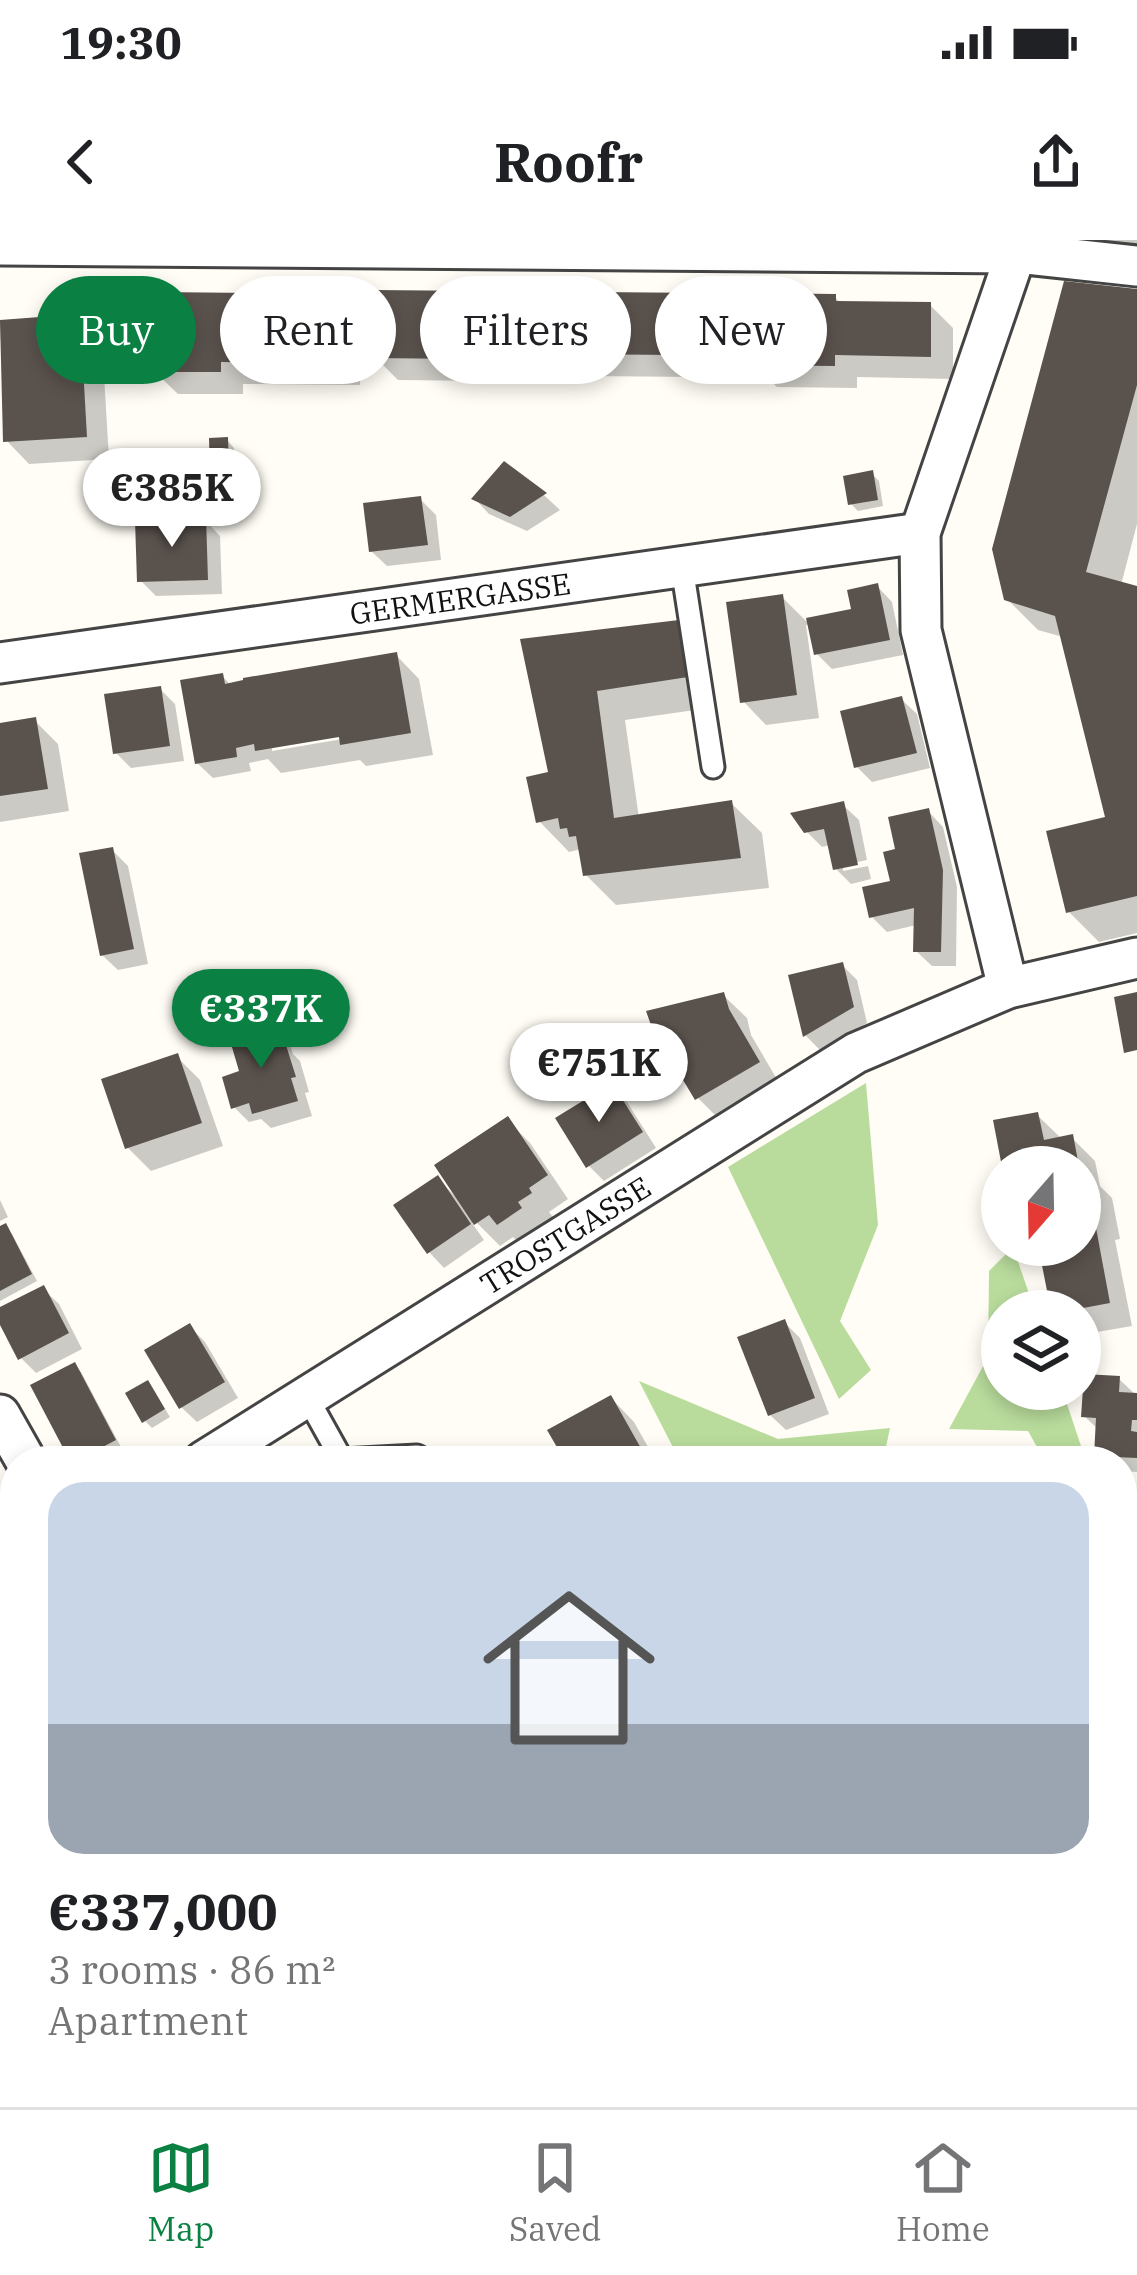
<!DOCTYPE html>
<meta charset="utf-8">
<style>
:root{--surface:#fff;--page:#f2f2f2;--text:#202124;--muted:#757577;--line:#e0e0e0;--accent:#0b8043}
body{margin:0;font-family:"IBM Plex Serif",serif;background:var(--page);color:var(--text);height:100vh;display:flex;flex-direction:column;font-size:45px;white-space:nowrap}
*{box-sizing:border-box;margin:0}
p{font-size:39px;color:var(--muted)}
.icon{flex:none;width:66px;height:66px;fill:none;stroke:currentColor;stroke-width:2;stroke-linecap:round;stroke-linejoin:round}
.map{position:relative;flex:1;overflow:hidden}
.side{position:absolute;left:0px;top:1206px;width:1137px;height:663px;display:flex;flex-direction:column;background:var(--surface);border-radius:48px 48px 0 0;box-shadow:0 6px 18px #0003}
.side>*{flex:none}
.banner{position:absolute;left:36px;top:36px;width:1065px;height:108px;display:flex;gap:24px}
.needle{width:78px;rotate:200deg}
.tools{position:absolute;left:981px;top:906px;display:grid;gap:24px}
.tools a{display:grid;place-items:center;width:120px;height:120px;border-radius:50%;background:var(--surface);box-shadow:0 6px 18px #0003;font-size:60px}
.price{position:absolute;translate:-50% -102px;padding:0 27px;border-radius:42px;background:#fff;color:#222;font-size:39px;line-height:78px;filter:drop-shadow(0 3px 6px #0008)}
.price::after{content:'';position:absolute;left:50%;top:72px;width:36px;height:27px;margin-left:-18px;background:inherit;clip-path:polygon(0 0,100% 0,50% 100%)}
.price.selected{background:var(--accent);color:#fff}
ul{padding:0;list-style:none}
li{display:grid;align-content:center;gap:24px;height:636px;padding:0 48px}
li span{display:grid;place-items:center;height:372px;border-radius:36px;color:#555}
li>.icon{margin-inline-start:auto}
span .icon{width:216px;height:216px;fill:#fffc;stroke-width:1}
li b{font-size:51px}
.tag{padding:0 42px;border-radius:54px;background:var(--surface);box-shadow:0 6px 18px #0003;font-size:42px;line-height:108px}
.tag.selected{background:var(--accent);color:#fff}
.status{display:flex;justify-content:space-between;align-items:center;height:84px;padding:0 60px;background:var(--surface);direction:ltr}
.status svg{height:33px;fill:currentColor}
header{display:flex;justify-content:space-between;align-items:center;height:156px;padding:0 48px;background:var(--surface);font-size:54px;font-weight:700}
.dock{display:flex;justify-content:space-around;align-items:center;height:168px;border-top:3px solid var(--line);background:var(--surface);font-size:33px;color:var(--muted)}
.dock a{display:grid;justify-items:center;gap:6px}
.dock .selected{color:var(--accent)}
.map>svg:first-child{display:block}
.forest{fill:#b9dc9c}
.shadow{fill:#0003;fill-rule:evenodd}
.building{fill:#5a524d}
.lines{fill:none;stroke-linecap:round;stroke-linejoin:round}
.lane-casing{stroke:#444;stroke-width:27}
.street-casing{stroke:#444;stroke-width:45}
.path{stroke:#333;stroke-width:6;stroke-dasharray:12 6;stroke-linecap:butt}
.lane{stroke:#fff;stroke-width:21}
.street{stroke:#fff;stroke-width:39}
.labels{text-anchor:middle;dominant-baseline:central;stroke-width:12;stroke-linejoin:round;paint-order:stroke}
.street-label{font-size:30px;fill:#111;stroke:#fff}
</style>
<div class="status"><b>19:30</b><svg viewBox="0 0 49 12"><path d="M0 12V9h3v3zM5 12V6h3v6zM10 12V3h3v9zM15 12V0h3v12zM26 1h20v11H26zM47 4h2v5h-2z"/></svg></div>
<header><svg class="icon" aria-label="back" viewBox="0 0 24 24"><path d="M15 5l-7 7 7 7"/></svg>Roofr<svg class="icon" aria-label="share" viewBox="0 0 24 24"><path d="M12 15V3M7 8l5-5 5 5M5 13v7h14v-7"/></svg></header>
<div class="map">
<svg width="1137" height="1867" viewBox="0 0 1137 1867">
<rect width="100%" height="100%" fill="#fffdf5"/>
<g class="forest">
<polygon points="866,843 878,985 840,1081 871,1130 839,1159 728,927"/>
<polygon points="1013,1007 1035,1071 1002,1071 1002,1149 1062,1149 1086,1221 1045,1221 1028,1191 949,1189 988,1117 989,1031"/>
<polygon points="639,1141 778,1199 890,1188 883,1221 680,1221"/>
<polygon points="1122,1271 1137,1271 1137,1427 1122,1382"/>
</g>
<g class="shadow">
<polygon points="1104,0 1137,0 1137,7"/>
<polygon points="1137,52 1137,284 1121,345 1137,349 1137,693 1099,702 1069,672 1109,579 1063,397 1038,390 1007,359"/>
<polygon points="337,57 361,80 360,145 243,144 243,154 178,154 154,131"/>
<polygon points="835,57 841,64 930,65 953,88 953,139 857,137 857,148 777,147 762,133 697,132 697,137 584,136 585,142 398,140 375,117"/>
<polygon points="79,78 102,101 109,219 29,224 6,200 0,83"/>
<polygon points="227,200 234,208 235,241 220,241 213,234"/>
<polygon points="504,225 545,256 560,270 527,291 489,274 475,259"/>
<polygon points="872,234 879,241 883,266 858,271 851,264"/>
<polygon points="420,259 436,275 441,320 387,326 371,311"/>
<polygon points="205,280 220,296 222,354 156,356 140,340"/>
<polygon points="877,346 892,362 903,415 832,429 817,414 811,384 806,385 819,478 766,485 743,461 782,357 806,381 855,371"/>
<polygon points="677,383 708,413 716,467 625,480 639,578 731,563 762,593 769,648 616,665 586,635 581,609 569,612 539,581 552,535 524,402"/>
<path d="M396,415L419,439L433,515L366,526L360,520L281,533L268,519L249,523L251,531L213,538L197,523L222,436L231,445ZM353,491L354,497L272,511V505Z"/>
<polygon points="160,449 175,464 184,521 131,528 116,513"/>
<polygon points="901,459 917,474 930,528 872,542 857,527"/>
<polygon points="35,481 58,504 69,571 0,582 0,486"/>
<polygon points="843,565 859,580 867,620 843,625 843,631 868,626 871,639 851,644 835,628 830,605 822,607 806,591"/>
<polygon points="928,571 943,587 957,647 956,726 932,726 916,711 916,685 887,692 872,677 894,643 899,612"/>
<polygon points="112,610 128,626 148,724 118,730 102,715"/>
<polygon points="842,725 857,740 867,783 821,811 806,796 792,737"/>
<polygon points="723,755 747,778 751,795 781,846 721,881 698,858"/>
<polygon points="274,787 289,802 293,814 300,821 309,852 305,853 312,876 271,888 261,879 249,882 234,867 243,833"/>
<polygon points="177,817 200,840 223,906 151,931 128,908"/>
<polygon points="612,847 627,862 656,908 604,941 589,926"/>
<polygon points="1037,875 1062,899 1072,898 1095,921 1100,946 1112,958 1120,999 1115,1000 1132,1086 1080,1095 1080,1071 1054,1071 1041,1005 1080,1005 1080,927 1005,927"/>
<polygon points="507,880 530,903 568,959 549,972 553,977 539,987 543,992 522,1006 513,997 500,1006 475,981 472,983 484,1000 444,1028 429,1012 438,939 455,956"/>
<polygon points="0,960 8,977 0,981"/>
<polygon points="5,987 12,994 37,1041 0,1061 0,990"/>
<polygon points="43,1049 59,1064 82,1109 36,1133 21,1118 0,1078 0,1071"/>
<polygon points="785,1083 800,1098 829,1174 786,1190 770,1175"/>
<polygon points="190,1087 205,1102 238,1158 197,1182 181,1167"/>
<polygon points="75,1125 81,1132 121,1207 95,1221 73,1221"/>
<polygon points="1119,1139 1137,1156 1137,1232 1122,1231 1122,1221 1104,1221 1097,1214 1099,1190 1084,1176"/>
<polygon points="154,1151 170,1177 152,1188 145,1181"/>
<polygon points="611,1158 634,1182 656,1221 568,1221"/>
<polygon points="1137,1546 1137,1621 1122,1627 1122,1552"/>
<polygon points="0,1760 15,1772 15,1818 6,1831 0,1826"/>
<polygon points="18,1854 81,1854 82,1867 19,1867"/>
<polygon points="110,1854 206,1854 218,1867 110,1867"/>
<polygon points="277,1854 341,1854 342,1867 278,1867"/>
</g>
<g class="building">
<polygon points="1064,41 1137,49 1137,145 1086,332 1137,346 1137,656 1066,673 1046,591 1105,577 1055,376 1004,360 992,309"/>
<polygon points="373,50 836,54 836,61 931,62 931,117 835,115 835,126 751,125 750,119 675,118 675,115 562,114 562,120 372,118"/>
<polygon points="152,52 338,54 338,123 221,122 221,132 152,132"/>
<polygon points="80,74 87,197 3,202 0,80"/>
<polygon points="228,197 229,235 210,236 209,198"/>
<polygon points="504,221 547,253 510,277 471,259"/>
<polygon points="873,230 878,260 848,265 843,236"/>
<polygon points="421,256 428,305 369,312 363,263"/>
<polygon points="206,277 208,340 137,342 135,280"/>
<polygon points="878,343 890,400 814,415 806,378 851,369 847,350"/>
<polygon points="783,354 797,455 740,463 726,362"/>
<polygon points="679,380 688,437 597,451 614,578 732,560 741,618 583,636 576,596 569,597 567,588 560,589 558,578 536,583 526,537 548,532 520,399"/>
<polygon points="397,412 411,493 340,505 339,497 255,511 254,504 236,508 237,517 195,524 180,440 223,433 225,444 243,440 243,438"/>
<polygon points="161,446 170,506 113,514 104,454"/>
<polygon points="902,456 917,513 854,528 840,471"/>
<polygon points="36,477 48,549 0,556 0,483"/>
<polygon points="844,561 858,625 833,630 824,589 804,593 790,573"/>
<polygon points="929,568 943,630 941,712 913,712 914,668 869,678 862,647 890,641 883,612 895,609 888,577"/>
<polygon points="113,607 134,709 100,716 79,613"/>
<polygon points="843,722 854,767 803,797 788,735"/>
<polygon points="724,752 729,769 760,822 695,860 652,788 646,771"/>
<polygon points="1137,752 1137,810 1124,813 1114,757"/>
<polygon points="275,784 281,803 285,802 296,837 291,838 298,861 252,874 249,863 231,869 222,837 239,831 229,797"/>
<polygon points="178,813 202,883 125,909 101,839"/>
<polygon points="612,843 643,892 586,928 555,878"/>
<polygon points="1038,872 1044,900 1073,894 1079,927 1002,927 993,880"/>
<polygon points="508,876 548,935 529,948 532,953 518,962 522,968 497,985 489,975 474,985 434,925"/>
<polygon points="1090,931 1098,976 1094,977 1110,1063 1067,1071 1051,1071 1038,1005 1080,1005 1080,933"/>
<polygon points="438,935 471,984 427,1014 393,965"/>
<polygon points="6,983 32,1034 0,1051 0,986"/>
<polygon points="44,1045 69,1093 18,1120 0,1085 0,1067"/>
<polygon points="785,1079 815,1158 768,1176 737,1097"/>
<polygon points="190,1083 225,1142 179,1169 144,1110"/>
<polygon points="75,1122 116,1200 76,1221 70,1221 30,1145"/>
<polygon points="1084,1134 1120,1136 1119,1152 1137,1153 1137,1180 1132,1180 1131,1191 1137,1192 1137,1218 1094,1216 1096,1178 1081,1177"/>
<polygon points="148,1140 165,1169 142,1183 125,1153"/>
<polygon points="611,1155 647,1219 643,1221 565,1221 547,1190"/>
<polygon points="1137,1543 1137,1601 1122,1606 1122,1549"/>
<polygon points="15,1568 15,1605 0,1595 0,1591"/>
<polygon points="1137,1839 1137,1867 1073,1867 1102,1854 1122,1854 1122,1845"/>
<polygon points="15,1854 68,1854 69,1867 16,1867"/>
<rect x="107" y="1854" width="97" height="13"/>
<polygon points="274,1854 328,1854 329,1867 275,1867"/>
<polygon points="576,1854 676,1854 686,1867 561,1867"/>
<polygon points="989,1854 997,1854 1004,1867 964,1867"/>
</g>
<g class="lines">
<g class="lane-casing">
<g id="lane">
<polyline points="682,327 713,527"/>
<polyline points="307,1157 342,1220 417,1216 426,1221"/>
<polyline points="1027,1854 1033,1867"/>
</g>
</g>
<g class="street-casing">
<g id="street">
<polyline points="0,5 1016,13 1137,26"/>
<polyline points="0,423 920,293"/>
<polyline points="1008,748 921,390 920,293 1016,13 1018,0"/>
<polyline points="0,1175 26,1221"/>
<polyline points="204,1221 856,813 1008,748 1137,718"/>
<polyline points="0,1495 15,1472"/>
<polyline points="1122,1715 1137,1711"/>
<polyline points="434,1854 443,1867"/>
<polyline points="872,1867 889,1854"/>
</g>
</g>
<g class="path">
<polyline points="677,1856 679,1854"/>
<polyline points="503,1867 523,1854"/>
</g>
<use href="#lane" class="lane"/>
<use href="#street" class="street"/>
</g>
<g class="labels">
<g class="street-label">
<text transform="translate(460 358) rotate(-8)">GERMERGASSE</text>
<text transform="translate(565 995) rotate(-32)">TROSTGASSE</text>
</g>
</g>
</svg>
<div class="tools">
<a><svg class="needle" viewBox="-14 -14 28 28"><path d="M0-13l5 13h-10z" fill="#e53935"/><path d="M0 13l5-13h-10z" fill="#757577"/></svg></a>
<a><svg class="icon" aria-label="layers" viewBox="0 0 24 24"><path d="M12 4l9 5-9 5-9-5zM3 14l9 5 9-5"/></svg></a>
</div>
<b class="price" style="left:172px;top:310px">€385K</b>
<b class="price selected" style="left:261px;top:831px">€337K</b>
<b class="price" style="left:599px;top:885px">€751K</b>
<div class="banner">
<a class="tag selected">Buy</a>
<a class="tag">Rent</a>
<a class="tag">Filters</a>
<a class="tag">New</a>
</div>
<section class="side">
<ul>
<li><span style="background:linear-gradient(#c9d6e8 65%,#9aa5b1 0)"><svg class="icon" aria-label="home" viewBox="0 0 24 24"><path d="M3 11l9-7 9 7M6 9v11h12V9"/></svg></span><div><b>€337,000</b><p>3 rooms · 86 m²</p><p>Apartment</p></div></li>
</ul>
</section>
</div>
<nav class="dock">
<a class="selected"><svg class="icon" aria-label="map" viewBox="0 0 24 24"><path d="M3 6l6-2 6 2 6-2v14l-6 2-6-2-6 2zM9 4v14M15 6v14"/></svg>Map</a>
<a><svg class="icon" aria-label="saved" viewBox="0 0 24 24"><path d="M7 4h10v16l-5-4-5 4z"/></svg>Saved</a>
<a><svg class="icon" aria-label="home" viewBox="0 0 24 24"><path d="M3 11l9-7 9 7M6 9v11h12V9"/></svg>Home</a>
</nav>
